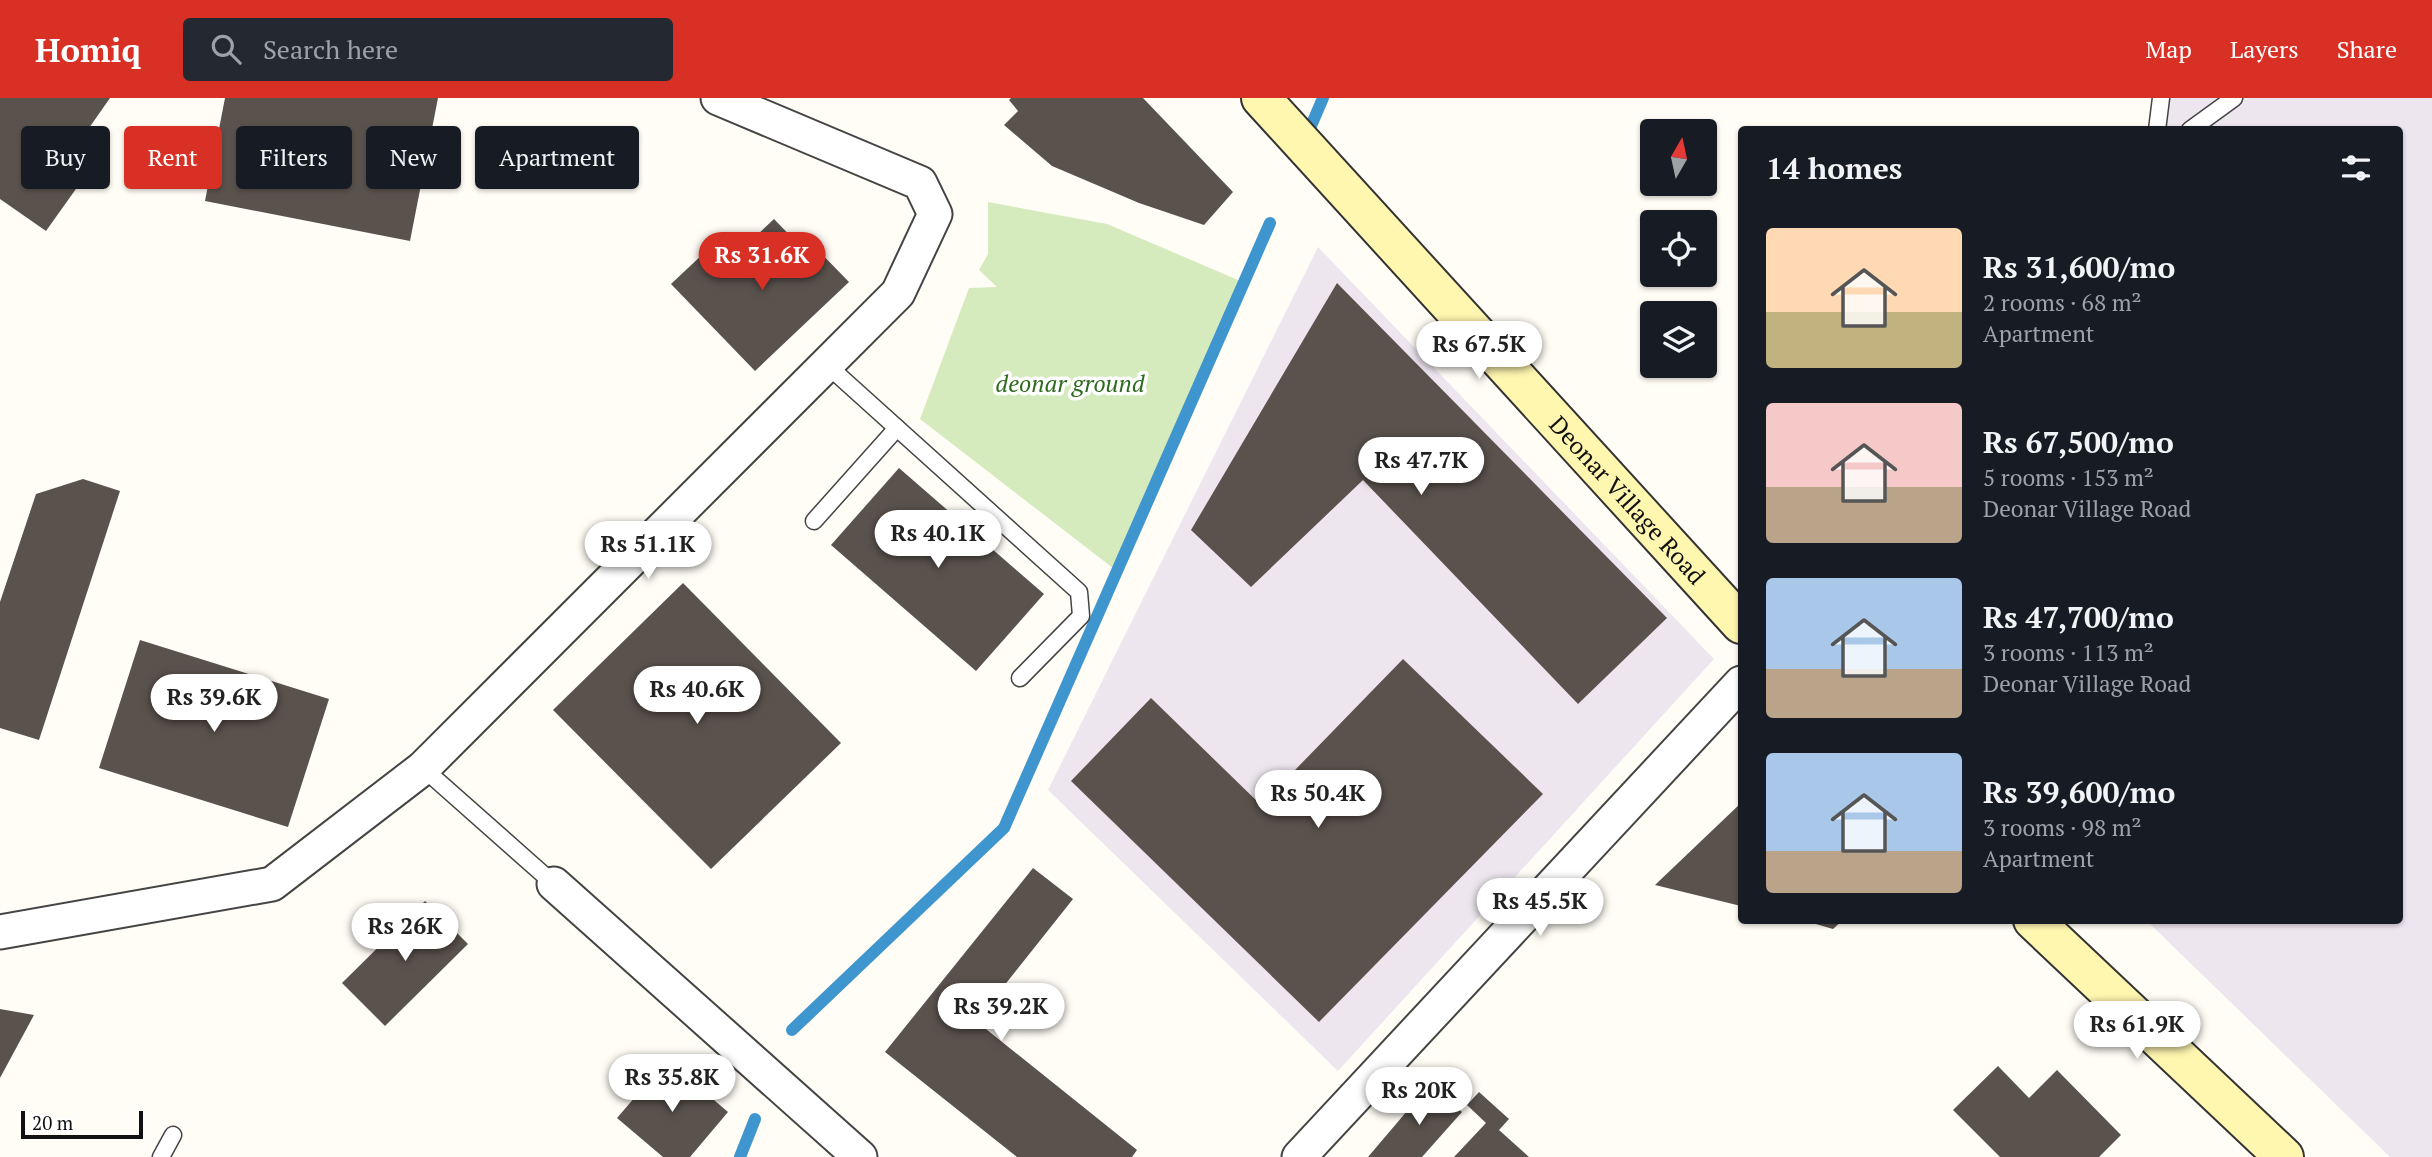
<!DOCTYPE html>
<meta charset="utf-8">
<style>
:root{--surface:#171b24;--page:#242831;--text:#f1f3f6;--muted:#9ea1a6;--accent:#d93025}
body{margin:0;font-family:"PT Serif",serif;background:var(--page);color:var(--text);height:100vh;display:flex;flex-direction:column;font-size:26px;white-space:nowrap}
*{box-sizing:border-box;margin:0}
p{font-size:23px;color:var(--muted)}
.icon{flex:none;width:38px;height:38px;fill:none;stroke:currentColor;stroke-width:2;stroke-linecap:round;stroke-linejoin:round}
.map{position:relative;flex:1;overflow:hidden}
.drawer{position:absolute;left:1738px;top:28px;width:665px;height:798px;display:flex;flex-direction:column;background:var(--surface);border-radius:7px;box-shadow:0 2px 5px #0004}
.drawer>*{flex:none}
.hud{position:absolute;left:21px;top:28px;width:665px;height:63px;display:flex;gap:14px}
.needle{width:46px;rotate:9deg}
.fabs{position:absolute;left:1640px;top:21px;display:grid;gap:14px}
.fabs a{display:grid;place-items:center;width:77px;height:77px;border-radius:7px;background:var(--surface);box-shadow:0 2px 5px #0004;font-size:35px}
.scale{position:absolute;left:21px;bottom:18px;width:122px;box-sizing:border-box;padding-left:7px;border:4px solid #111;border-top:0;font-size:19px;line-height:24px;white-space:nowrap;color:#111;-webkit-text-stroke:5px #fff;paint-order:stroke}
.price{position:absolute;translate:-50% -60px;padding:0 16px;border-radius:24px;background:#fff;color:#222;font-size:23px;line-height:46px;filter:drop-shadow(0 2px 4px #0008)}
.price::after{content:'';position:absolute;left:50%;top:42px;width:21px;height:16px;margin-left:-10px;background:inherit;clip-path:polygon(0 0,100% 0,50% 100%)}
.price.selected{background:var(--accent);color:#fff}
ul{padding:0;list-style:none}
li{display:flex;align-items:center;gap:21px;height:175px;padding:0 28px}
li span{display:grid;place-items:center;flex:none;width:196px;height:140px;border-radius:7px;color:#555}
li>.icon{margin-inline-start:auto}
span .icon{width:84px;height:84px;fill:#fffc;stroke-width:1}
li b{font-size:30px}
h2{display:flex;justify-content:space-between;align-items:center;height:84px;padding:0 28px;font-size:30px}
.chip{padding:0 24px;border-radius:7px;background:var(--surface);box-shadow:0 2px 5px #0004;font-size:24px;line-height:63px}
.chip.selected{background:var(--accent);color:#fff}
header{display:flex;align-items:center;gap:42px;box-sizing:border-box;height:98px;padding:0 35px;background:var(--accent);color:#fff}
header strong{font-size:33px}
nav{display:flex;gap:38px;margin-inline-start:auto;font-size:24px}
.search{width:490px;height:63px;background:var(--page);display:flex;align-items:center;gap:18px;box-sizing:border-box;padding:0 24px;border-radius:7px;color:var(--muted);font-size:26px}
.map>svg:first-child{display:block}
.industrial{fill:#eee6ef}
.green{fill:#d5ebbd}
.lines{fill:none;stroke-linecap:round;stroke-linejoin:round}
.stream{stroke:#3f96cf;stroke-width:12}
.building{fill:#5a524d}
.lane-casing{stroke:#444;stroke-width:19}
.street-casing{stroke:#444;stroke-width:37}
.secondary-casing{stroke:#333;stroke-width:42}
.lane{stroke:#fff;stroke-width:16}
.street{stroke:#fff;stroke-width:33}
.secondary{stroke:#fff6b0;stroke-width:38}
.labels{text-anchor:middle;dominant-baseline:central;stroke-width:7;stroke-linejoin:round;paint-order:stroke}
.park-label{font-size:24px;font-style:italic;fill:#2f6b1f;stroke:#fff}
.street-label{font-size:24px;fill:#111;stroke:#fff}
</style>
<header>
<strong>Homiq</strong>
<div class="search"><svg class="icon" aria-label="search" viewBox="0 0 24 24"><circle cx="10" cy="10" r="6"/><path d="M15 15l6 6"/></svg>Search here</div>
<nav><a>Map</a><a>Layers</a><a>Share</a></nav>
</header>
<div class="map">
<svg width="2432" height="1059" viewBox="0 0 2432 1059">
<rect width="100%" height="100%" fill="#fffdf5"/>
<g class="industrial">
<polygon points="2168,0 2432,0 2432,1059 2390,1059 2147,823 2399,822 2399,32 2147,32"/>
<polygon points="1318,149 1714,561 1338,973 1048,692"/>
</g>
<polygon class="green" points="988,104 1107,126 1245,185 1118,474 920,321 969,190 997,189 979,172 988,156"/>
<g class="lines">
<g class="stream">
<polyline points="1308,35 1323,0"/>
<polyline points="792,932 1004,730 1270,125"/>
<polyline points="740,1059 755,1021"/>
</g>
</g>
<g class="building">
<polygon points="0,0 110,0 68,60 88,74 46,133 0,101"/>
<polygon points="225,0 438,0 410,143 205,103"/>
<polygon points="1011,0 1143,0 1233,94 1204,127 1139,105 1052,68 1004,27 1018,13 1009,2"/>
<polygon points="774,121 804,152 811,145 849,184 755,273 671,186 704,155 720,172"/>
<polygon points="1337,185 1667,520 1578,606 1363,382 1251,489 1191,432"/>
<polygon points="899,370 1044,496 976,573 831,447"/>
<polygon points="83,381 120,393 39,642 0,630 0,504 36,396"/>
<polygon points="683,485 841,645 711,771 553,612"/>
<polygon points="140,542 329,601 288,729 99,670"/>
<polygon points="1403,561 1543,696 1319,924 1071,683 1151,600 1261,707"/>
<polygon points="1741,705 1741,808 1655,787"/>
<polygon points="1033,770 1073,801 976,923 1137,1052 1132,1059 1017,1059 885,954"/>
<polygon points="425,803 468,846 385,928 342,885"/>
<polygon points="1802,822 1843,822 1833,831"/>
<polygon points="0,911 34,917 0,980"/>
<polygon points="667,962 728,1014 690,1059 663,1059 617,1020"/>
<polygon points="1998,968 2029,1000 2057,972 2121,1037 2099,1059 2000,1059 1953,1012"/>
<polygon points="1430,986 1462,1014 1422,1059 1368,1059"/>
<polygon points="1479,994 1509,1021 1499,1032 1529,1059 1454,1059 1486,1025 1467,1007"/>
</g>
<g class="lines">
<g class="lane-casing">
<g id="lane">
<polyline points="2157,32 2161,0"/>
<polyline points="2190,32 2234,0"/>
<polyline points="826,266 1079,494 1081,518 1020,580"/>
<polyline points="814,423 897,330"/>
<polyline points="423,670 554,786"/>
<polyline points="161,1059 173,1037"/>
</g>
</g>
<g class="street-casing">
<g id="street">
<polyline points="554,786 860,1059"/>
<polyline points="0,834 272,786 423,670 898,195 935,116 920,85 718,0"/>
<polyline points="1299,1059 1741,585"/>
</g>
</g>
<g class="secondary-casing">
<g id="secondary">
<path id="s1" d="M1261,0L1741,526"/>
<polyline points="2033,822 2284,1059"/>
</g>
</g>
<use href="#lane" class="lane"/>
<use href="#street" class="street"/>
<use href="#secondary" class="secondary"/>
</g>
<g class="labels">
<g class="park-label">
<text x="1070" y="285">deonar ground</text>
</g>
<g class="street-label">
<text stroke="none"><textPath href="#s1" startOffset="544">Deonar Village Road</textPath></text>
</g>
</g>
</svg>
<div class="fabs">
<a><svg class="needle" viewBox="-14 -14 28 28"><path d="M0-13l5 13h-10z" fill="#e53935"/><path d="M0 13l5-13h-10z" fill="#9ea1a6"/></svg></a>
<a><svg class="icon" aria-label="locate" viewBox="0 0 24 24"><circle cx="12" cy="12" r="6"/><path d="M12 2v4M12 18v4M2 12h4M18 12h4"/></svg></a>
<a><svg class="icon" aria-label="layers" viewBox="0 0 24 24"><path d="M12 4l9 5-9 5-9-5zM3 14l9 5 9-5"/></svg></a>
</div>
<div class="scale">20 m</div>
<b class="price selected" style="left:762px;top:194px">Rs 31.6K</b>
<b class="price" style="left:1479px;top:283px">Rs 67.5K</b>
<b class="price" style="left:1421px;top:399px">Rs 47.7K</b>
<b class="price" style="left:938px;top:472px">Rs 40.1K</b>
<b class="price" style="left:648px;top:483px">Rs 51.1K</b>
<b class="price" style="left:697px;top:628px">Rs 40.6K</b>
<b class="price" style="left:214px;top:636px">Rs 39.6K</b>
<b class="price" style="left:1318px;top:732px">Rs 50.4K</b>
<b class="price" style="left:1540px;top:840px">Rs 45.5K</b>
<b class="price" style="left:405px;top:865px">Rs 26K</b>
<b class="price" style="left:1001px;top:945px">Rs 39.2K</b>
<b class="price" style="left:2137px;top:963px">Rs 61.9K</b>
<b class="price" style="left:672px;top:1016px">Rs 35.8K</b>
<b class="price" style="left:1419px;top:1029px">Rs 20K</b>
<div class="hud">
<a class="chip">Buy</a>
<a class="chip selected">Rent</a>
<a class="chip">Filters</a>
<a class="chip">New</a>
<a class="chip">Apartment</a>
</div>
<section class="drawer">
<h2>14 homes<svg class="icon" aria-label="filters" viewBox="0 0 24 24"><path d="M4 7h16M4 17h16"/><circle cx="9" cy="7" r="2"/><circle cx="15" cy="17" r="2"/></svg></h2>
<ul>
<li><span style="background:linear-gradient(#ffd9b3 60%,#c2b280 0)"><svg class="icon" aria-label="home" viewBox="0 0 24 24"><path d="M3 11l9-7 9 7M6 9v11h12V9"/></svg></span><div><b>Rs 31,600/mo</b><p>2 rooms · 68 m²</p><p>Apartment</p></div></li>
<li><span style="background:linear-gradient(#f6c9c9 60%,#b9a48a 0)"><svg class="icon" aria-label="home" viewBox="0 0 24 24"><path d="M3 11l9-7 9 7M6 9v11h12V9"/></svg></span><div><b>Rs 67,500/mo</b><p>5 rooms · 153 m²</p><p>Deonar Village Road</p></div></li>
<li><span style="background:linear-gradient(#a9c7e8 65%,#b9a48a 0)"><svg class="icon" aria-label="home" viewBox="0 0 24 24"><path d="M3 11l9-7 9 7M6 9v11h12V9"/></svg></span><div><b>Rs 47,700/mo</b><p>3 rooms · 113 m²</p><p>Deonar Village Road</p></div></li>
<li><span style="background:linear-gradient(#a9c7e8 70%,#b9a48a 0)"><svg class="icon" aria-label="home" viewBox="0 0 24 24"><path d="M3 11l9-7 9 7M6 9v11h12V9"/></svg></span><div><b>Rs 39,600/mo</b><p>3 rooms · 98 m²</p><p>Apartment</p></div></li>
</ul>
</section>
</div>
